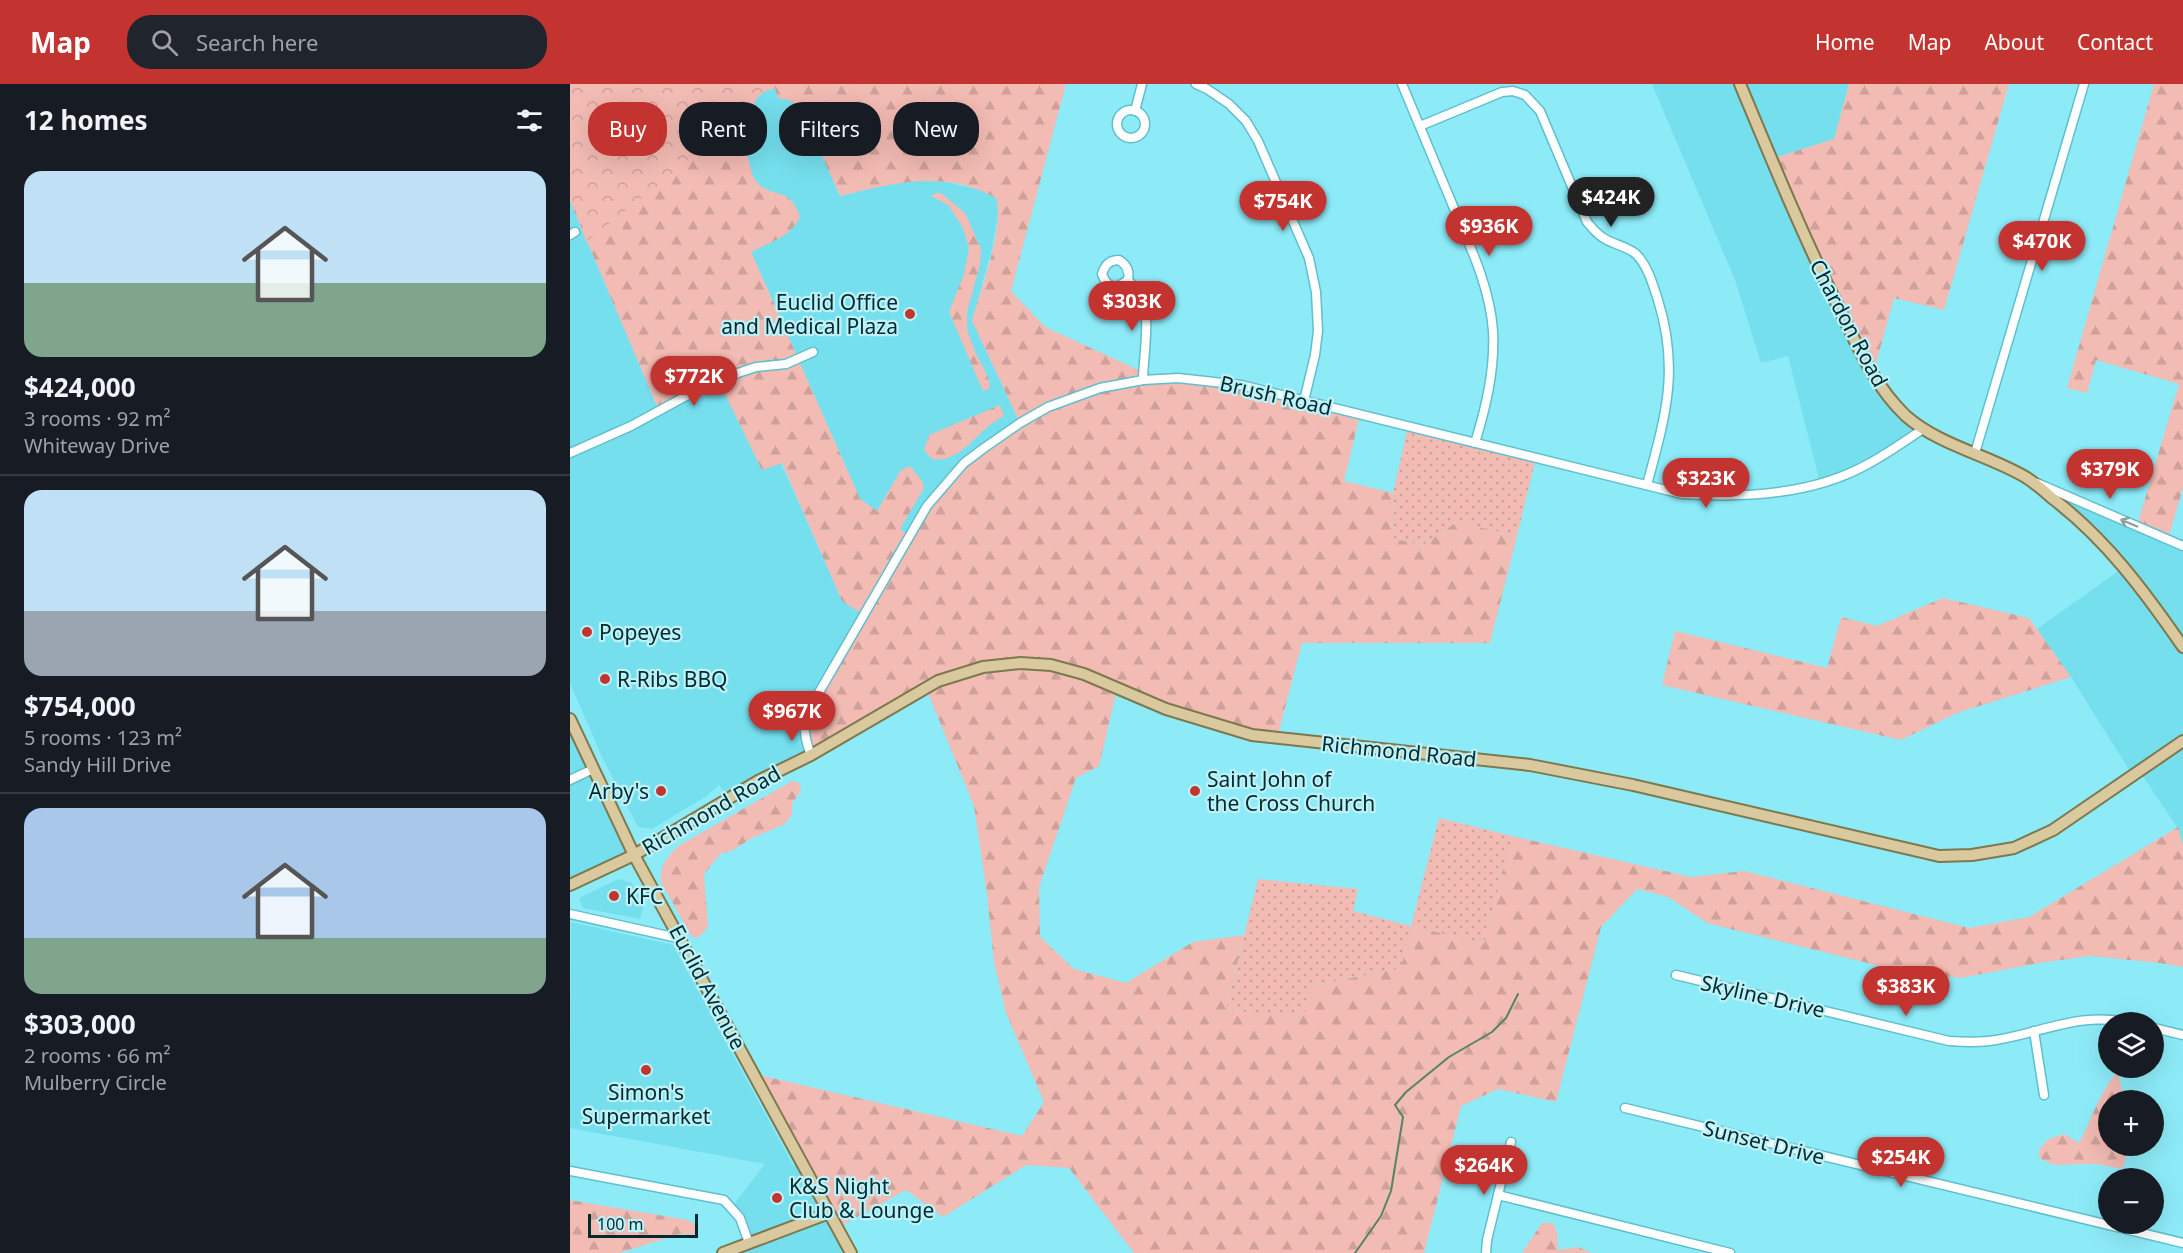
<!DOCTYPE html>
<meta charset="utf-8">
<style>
:root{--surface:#171b24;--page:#20242c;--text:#f1f3f6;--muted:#9ea1a6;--line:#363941;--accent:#c33430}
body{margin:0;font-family:"Noto Sans",sans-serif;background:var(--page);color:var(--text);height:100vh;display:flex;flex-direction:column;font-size:22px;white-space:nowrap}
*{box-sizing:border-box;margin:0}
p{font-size:20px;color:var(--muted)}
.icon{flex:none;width:33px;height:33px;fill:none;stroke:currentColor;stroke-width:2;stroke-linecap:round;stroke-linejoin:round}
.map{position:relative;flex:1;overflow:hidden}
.sheet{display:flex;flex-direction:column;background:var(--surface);width:570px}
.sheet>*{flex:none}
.banner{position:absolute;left:18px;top:18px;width:570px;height:54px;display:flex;gap:12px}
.buttons{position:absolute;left:1528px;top:928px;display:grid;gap:12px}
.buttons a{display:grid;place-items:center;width:66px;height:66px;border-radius:50%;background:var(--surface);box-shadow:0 6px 24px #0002;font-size:30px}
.scale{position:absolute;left:18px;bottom:15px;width:110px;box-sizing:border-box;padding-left:6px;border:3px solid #002a2f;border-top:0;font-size:16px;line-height:21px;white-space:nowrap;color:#002a2f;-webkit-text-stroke:4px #bdf2f9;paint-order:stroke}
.price{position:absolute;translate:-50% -51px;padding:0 14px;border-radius:21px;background:var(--accent);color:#fff;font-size:20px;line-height:39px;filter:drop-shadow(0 2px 3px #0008)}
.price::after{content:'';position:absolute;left:50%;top:36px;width:18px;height:14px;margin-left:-9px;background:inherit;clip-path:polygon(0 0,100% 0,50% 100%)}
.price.current{background:#222;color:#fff}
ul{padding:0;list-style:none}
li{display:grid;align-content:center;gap:12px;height:318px;padding:0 24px}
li+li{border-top:2px solid var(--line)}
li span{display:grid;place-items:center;height:186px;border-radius:18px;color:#555}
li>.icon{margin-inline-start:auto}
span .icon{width:108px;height:108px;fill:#fffc;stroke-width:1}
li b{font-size:26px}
h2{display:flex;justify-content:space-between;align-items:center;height:72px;padding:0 24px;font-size:26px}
.chip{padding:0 21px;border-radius:24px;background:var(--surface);box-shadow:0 6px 24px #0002;font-size:21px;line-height:54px}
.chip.current{background:var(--accent);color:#fff}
header{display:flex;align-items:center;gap:36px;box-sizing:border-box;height:84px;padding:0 30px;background:var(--accent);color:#fff}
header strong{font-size:28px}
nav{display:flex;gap:33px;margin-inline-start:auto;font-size:21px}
.search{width:420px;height:54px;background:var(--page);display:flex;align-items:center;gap:15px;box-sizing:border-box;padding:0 21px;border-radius:24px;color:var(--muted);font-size:22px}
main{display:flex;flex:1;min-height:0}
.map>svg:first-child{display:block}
.built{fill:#75dfee}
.grass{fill:url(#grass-dots)}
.forest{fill:url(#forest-firs);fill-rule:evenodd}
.park{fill:url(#park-crowns)}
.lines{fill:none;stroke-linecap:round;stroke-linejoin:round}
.stream{stroke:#538565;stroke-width:2}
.minor-casing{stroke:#60bfcc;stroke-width:11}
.major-casing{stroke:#7d794e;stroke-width:14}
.minor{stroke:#fff;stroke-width:8}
.major{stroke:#dac89f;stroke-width:10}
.oneway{stroke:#8c9fa1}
.poi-dot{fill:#c33430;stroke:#bdf2f9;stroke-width:2}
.labels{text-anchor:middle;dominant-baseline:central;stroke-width:4.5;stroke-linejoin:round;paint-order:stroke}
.poi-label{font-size:21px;fill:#002a2f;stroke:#bdf2f9;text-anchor:start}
.street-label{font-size:21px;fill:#002a2f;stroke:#bdf2f9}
</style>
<header>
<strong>Map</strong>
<div class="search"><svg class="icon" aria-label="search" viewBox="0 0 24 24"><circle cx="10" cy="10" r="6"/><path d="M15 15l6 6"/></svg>Search here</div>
<nav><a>Home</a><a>Map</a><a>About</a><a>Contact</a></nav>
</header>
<main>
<section class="sheet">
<h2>12 homes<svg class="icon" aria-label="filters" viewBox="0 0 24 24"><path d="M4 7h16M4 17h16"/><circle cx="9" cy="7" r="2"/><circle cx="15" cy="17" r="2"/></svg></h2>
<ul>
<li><span style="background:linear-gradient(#bfe0f5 60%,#7fa58c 0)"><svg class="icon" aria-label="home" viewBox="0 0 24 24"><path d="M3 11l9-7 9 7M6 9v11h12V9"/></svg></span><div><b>$424,000</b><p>3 rooms · 92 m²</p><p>Whiteway Drive</p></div></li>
<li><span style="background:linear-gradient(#bfe0f5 65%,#9aa5b1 0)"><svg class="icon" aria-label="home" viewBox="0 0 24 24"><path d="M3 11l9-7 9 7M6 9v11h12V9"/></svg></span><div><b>$754,000</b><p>5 rooms · 123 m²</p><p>Sandy Hill Drive</p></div></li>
<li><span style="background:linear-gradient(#a9c7e8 70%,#7fa58c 0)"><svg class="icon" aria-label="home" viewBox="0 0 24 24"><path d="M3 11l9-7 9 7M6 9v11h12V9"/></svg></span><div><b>$303,000</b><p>2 rooms · 66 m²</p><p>Mulberry Circle</p></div></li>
</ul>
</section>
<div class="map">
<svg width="1613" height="1169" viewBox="0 0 1613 1169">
<defs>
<pattern id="grass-dots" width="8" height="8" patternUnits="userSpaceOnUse" patternTransform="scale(1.5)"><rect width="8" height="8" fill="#f2bbb3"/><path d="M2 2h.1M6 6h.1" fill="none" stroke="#cea19a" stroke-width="1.8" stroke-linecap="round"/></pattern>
<pattern id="forest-firs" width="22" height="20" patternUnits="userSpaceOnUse" patternTransform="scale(1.5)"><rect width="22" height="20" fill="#f2bbb3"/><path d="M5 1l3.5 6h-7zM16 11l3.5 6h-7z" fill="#cea19a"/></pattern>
<pattern id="park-crowns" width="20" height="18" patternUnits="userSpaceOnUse" patternTransform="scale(1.5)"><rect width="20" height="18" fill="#f2bbb3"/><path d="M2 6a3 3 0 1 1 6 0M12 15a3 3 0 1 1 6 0" fill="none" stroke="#cea19a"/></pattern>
</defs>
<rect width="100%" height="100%" fill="#8debf8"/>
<g class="built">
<polygon points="1082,0 1279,0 1264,55 1201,75 1303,290 1353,345 1297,381 1250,399 1218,272 1191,279 1165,196"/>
<polygon points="205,3 230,23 270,112 324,99 346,96 381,99 414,107 426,114 429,125 422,165 402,237 450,339 339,452 290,415 181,168 167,39 184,26 185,16 193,8"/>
<polygon points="0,117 89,326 149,297 192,386 211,379 272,516 295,531 241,671 159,714 149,701 135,713 82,745 68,743 32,673 0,599"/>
<polygon points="1457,395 1613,462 1613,761 1607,743 1570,688 1563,692 1501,593 1467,545 1554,483"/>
<polygon points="0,635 64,771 0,801"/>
<polygon points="48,795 62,799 74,821 70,835 13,824 9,814"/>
<polygon points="1,838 103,861 223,1081 231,1077 281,1169 171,1169 169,1163 179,1159 161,1124 195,1080 0,1044"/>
</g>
<g class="grass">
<polygon points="838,343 966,374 947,452 887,438 853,461 824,455 823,409"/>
<polygon points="869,734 942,752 914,860 841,842 831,884 742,902 734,933 656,926 688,795 788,805 783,827 841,842"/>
</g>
<g class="forest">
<path d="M0,0H496L441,207L475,243L573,288V295H636L790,331L774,397L823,409L824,455L853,461L887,438L947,452L920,559H732L707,654L547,605L529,682L506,694L469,803L470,853L504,885L556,899L623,858L674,851L656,926L733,933L742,902L831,884L841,842L914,860L942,752L1121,793L1174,787L1399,844L1459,833L1608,743L1613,761V883L1590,879L1520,872L1469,879L1390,894L1330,887L1137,839L1098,813L1067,805L1031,843L986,1018L928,1005L891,1022L854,1169H564L499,1084L456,1081L373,1133L336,1106L267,1144L185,990L452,1052L474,1018L436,929L424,878L417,810L404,722L356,604L241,671L234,638L294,531L272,517L212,379L192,386L149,298L89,327L0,117ZM205,4L208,14L219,16L230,23L270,112C323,99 375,85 426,114C435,143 410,206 402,237L450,339L394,379L339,452L330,445L354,404L352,397L340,382L331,386L307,427L290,415L181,168C202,157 217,155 230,134C221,101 201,116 186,97C178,87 182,70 170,64L167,39L184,26L185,16L193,8Z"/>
<polygon points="1279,0 1439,0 1374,226 1324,214 1303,290 1201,75 1264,55"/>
<polygon points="1584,0 1613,0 1613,404 1598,455 1567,442 1609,300 1526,276 1517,309 1497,304"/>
<polygon points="366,109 371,109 395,129 411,165 410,180 397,228 397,246 406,270 418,293 420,304 413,307 379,228 394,190 399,165 393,144 378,121 361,112"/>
<path d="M430,321L434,332C412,342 399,367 377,374C373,376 367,375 362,375L354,366L359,351Z"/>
<polygon points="1373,514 1459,534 1501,593 1387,629 1331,656 1092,601 1105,547 1257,584 1271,533 1307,542"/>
<path d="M222,697L229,699L231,706L222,720V731L215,740L182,754L163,766L150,770L134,790L138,843L129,853H122L92,800C87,784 99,770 110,761Z"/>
<path d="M1548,987L1554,1017H1539V1062H1560L1552,1085L1526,1080L1484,1081L1469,1074L1470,1064L1479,1055L1494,1050L1509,1059C1522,1035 1530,1007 1548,987Z"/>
<polygon points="0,1116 118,1136 129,1144 125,1151 110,1150 49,1169 0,1169"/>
<polygon points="972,1139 983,1139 987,1149 988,1166 1008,1163 1022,1169 952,1169"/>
</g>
<polygon class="park" points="0,0 206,0 205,3 193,8 185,16 184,26 16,158 0,109"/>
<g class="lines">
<polyline class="stream" points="785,1169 811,1132 821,1107 833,1033 825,1021 836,1008 879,973 922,948 936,934 948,910"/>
<g class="minor-casing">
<g id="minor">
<polyline points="626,0 637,5 659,20 676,37 688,57 739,174 746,208 748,247 745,271 734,317"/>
<path d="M832,0C849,40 866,81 883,122C900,162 920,203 923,247C925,286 916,323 905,359"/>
<circle cx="561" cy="40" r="14"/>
<polyline points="565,27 572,0"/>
<path d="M850,42L932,8L943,7L955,11L970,27L1017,138C1023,145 1028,152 1037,156C1046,161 1058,163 1066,170C1078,182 1083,201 1088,216C1110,287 1095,333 1077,401"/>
<polyline points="0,151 5,148"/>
<path d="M558,196L547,203C538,202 535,198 532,190C535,181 539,176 549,176C557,181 560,187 558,196C562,201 567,205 570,211C582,231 573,272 573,296"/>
<polyline points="0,369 61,342 116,312 168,289 186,283 216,280 243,268"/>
<polyline points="1405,369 1514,0"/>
<polyline points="1467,399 1613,462"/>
<path d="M241,671C235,656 233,644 237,629L357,422L394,379L414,364L450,339L478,323L530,304L573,296L608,294L671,301L1112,410C1174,414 1243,411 1298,380C1317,370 1335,357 1353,345"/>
<polyline points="0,696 23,685"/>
<polyline points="0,830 112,855"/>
<path d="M1106,891L1379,957C1395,958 1410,959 1426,956C1474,948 1512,927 1562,939"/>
<polyline points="1584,944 1613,951"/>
<polyline points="1464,947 1474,1011"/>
<polyline points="1055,1024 1613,1159"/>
<polyline points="0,1087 154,1116 170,1134 179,1159"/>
<polyline points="928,1111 1160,1169"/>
<polyline points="916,1169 917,1156 941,1058"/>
</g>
</g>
<g class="major-casing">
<g id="major">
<path d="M1170,0C1201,74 1231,148 1267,220C1286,259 1304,302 1336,332C1370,362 1419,371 1457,394C1466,400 1474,407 1482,414C1536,455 1575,508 1613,563"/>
<polyline points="0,635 64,771 281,1169"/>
<polyline points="0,801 64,771 188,697 241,671 368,597 413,583 450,579 481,581 514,590 596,625 682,651 960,681 1063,701 1369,772 1402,771 1444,764 1483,746 1613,657"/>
<polyline points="153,1169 259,1129"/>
</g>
</g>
<use href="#minor" class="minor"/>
<use href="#major" class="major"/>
</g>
<defs><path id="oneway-shaft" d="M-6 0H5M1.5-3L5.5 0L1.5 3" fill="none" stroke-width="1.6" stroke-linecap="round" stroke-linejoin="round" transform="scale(1.5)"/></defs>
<use class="oneway" href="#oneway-shaft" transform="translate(1559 439) rotate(-157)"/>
<g class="poi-dot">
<circle cx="340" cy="230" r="6"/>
<circle cx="17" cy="548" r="6"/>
<circle cx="35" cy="595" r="6"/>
<circle cx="91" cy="707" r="6"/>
<circle cx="625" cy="707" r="6"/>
<circle cx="44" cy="812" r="6"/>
<circle cx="76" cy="986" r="6"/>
<circle cx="207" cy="1114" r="6"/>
</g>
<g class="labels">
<g class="poi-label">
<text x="328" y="218" text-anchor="end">Euclid Office<tspan x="328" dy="24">and Medical Plaza</tspan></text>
<text x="29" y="548">Popeyes</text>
<text x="47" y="595">R-Ribs BBQ</text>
<text x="637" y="695">Saint John of<tspan x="637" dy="24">the Cross Church</tspan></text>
<text x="79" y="707" text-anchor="end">Arby's</text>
<text x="56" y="812">KFC</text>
<text x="76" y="1008" text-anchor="middle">Simon's<tspan x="76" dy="24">Supermarket</tspan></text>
<text x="219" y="1102">K&amp;S Night<tspan x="219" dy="24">Club &amp; Lounge</tspan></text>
</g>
<g class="street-label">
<text transform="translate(1279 239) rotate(62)">Chardon Road</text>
<text transform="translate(706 311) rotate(13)">Brush Road</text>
<text transform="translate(829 667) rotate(6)">Richmond Road</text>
<text transform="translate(141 726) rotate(-30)">Richmond Road</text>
<text transform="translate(138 903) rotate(62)">Euclid Avenue</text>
<text transform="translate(1193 912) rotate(13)">Skyline Drive</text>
<text transform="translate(1194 1058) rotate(14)">Sunset Drive</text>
</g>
</g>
</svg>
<div class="buttons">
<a><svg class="icon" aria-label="layers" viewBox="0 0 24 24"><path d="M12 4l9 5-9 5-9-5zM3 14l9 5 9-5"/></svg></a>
<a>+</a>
<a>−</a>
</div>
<div class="scale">100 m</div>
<b class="price current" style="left:1041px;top:144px">$424K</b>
<b class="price" style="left:713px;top:148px">$754K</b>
<b class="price" style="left:919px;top:173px">$936K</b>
<b class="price" style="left:1472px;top:188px">$470K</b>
<b class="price" style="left:562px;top:248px">$303K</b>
<b class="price" style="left:124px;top:323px">$772K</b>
<b class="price" style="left:1540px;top:416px">$379K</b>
<b class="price" style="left:1136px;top:425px">$323K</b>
<b class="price" style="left:222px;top:658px">$967K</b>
<b class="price" style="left:1336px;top:933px">$383K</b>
<b class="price" style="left:1331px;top:1104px">$254K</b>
<b class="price" style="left:914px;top:1112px">$264K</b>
<div class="banner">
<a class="chip current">Buy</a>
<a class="chip">Rent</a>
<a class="chip">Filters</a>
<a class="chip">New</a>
</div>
</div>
</main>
